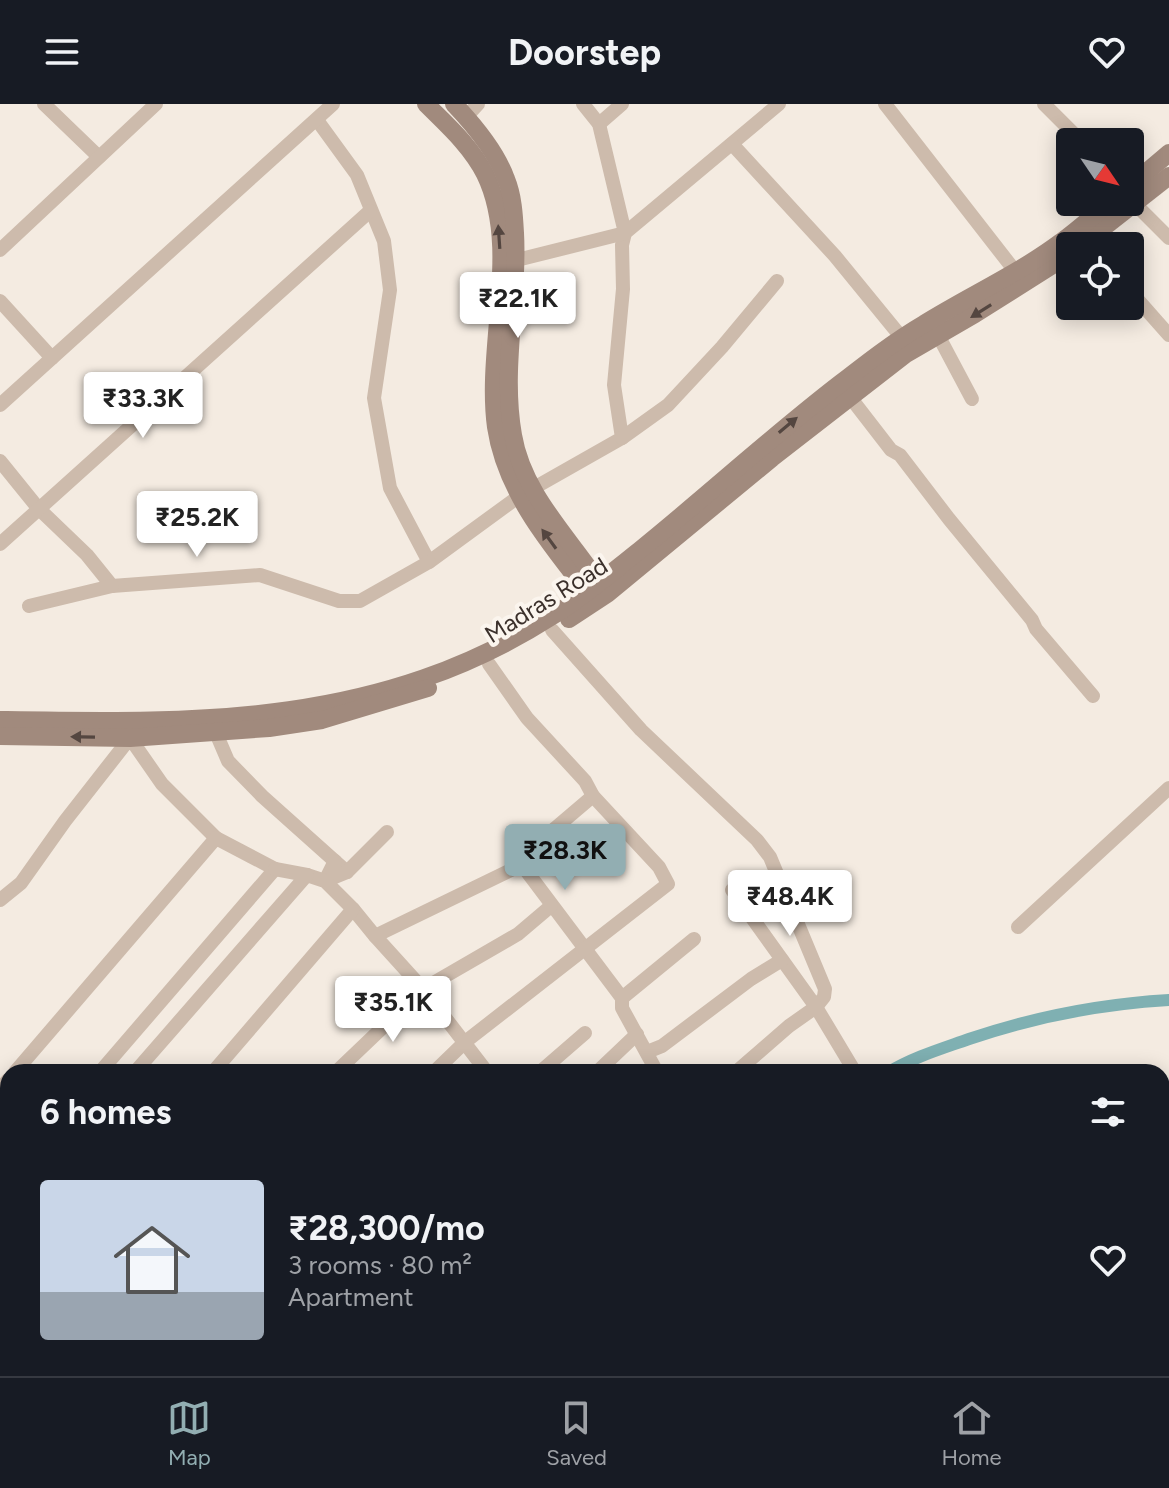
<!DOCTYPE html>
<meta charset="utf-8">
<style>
:root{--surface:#171b24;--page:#242831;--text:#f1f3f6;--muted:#9ea1a6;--line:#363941;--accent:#92aeb2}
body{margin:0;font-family:Figtree,sans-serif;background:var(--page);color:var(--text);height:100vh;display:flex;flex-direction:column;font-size:30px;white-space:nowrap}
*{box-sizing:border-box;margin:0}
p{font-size:26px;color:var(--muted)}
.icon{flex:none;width:44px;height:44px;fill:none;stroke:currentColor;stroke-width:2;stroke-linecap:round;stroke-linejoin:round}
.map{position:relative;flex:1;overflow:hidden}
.panel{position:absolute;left:0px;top:960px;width:1170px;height:312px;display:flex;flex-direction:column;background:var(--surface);border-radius:24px 24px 0 0;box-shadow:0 4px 20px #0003}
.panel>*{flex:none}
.needle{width:52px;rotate:125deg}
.controls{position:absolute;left:1056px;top:24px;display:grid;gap:16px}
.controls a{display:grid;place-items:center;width:88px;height:88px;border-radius:8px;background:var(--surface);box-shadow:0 4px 20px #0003;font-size:40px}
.price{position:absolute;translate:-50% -68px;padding:0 18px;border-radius:8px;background:#fff;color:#222;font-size:26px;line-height:52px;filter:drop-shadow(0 2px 4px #0008)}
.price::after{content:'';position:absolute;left:50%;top:48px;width:24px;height:18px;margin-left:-12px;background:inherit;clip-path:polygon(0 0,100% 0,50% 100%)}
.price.active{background:var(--accent);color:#111}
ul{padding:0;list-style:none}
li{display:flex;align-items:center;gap:24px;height:200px;padding:0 40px}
li span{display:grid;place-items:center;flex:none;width:224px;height:160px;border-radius:8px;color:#555}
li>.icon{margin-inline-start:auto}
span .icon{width:96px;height:96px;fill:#fffc;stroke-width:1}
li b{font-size:34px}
h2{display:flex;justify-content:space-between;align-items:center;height:96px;padding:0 40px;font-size:34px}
header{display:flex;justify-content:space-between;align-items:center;height:104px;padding:0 40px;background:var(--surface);font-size:36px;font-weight:700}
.tab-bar{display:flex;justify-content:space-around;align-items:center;height:112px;border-top:2px solid var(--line);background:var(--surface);font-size:22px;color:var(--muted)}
.tab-bar a{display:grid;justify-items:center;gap:4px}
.tab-bar .active{color:var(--accent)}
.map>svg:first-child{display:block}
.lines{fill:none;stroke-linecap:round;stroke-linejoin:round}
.canal{stroke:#7fb0b2;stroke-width:12}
.minor{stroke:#cdbbac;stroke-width:14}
.secondary{stroke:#a18a7d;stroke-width:18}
.oneway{fill:#544640}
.labels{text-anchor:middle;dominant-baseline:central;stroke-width:8;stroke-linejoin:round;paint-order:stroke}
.street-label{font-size:24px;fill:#3b302b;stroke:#fbf5ee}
</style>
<header><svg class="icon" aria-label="menu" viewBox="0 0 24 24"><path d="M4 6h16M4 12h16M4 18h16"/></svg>Doorstep<svg class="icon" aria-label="heart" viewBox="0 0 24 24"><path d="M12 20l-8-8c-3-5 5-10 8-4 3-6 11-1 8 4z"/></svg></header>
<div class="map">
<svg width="1169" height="1272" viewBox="0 0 1169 1272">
<rect width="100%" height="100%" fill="#f4ebe1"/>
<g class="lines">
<g class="canal">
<path d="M889,968C914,953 941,945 969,935C1034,913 1100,900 1169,896"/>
<polyline points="378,1272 392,1264"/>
</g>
<g class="minor">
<polyline points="44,0 99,53"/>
<polyline points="885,0 1015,167"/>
<polyline points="1044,0 1082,38"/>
<polyline points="466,13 478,0"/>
<polyline points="317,16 357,71 384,137 390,186 374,294 390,384 429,458 518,393 622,334 614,281 623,185 622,141 625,129 779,0"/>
<polyline points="599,20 622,0"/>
<polyline points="732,40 835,152 902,234"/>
<polyline points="1134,99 1169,134"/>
<polyline points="0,146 156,0"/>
<polyline points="517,156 625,129 599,20 583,0"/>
<polyline points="1130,187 1169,231"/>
<polyline points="0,197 52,254"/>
<polyline points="938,231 972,295"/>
<polyline points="850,293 891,346 900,351 949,415 1032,516 1036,525 1093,592"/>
<polyline points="0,301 333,0"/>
<polyline points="622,334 668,301 722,243 777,177"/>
<polyline points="0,357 38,404 87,451 112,482 260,471 339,497 360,497 429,458"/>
<polyline points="0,440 370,107"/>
<polyline points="29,502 112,482"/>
<polyline points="552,526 641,626 757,736 770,753 825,885 824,893 816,903 789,922 736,968"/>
<polyline points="220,619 216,629 228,657 262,692 347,768"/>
<polyline points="593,692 526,749 516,753 622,894"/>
<polyline points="335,757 325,777 347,768 387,728"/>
<polyline points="307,771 325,777 353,805 375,832 511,766"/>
<polyline points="732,786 816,903 855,968"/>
<polyline points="0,796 21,779 65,717 130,634 162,680 216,734"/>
<polyline points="1018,823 1169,684"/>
<polyline points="375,832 423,885 487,968"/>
<polyline points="647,948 662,942 751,875 782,856"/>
<polyline points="15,968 216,734 275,765 100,968"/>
<polyline points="135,968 307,771 275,765"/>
<polyline points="213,968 353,805"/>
<polyline points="336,968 423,885 518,830 551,802"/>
<polyline points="434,968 465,938 668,780 659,763 593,692 585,677 527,614 489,560"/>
<polyline points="540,968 585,929"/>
<polyline points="597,968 637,930"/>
<polyline points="657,968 622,904 622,894 694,835"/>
<polyline points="0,985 8,976"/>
<polyline points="0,997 8,1014"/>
<polyline points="0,1198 8,1202"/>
<polyline points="165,1264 176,1272"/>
<polyline points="70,1272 70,1264"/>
<polyline points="308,1272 316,1264"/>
</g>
<g class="secondary">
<path d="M426,0C447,21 471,42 485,70C521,144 485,243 496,323C506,390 553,444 594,496"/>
<path d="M454,0C474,21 496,47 506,75C513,92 514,111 515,129C519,196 501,264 513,331C523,392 573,437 605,488"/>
<polyline points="1130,82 1169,49"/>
<polyline points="1080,142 1169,72"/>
<polyline points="569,515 607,490 772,354 906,250 975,210 1070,150"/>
<path d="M0,616C199,619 379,623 554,511C585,492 612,468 640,446C708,391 772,332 841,279C868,258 895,237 924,220C969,192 1018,170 1061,138C1078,126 1094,111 1110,98"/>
<polyline points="0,632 130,634 269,624 322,616 428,584"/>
</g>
</g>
<defs><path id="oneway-solid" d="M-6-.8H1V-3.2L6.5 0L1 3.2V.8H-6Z" transform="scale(2)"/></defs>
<g class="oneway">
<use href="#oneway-solid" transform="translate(499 133) rotate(-94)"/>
<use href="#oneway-solid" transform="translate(981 207) rotate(148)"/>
<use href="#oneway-solid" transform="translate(788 321) rotate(-40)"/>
<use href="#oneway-solid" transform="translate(549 435) rotate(-126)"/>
<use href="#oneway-solid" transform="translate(83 633) rotate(-179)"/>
</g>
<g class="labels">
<g class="street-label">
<text transform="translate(546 496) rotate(-32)">Madras Road</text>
</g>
</g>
</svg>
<div class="controls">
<a><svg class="needle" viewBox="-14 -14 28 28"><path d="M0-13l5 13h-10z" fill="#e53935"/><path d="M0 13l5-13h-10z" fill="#9ea1a6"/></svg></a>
<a><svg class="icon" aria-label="locate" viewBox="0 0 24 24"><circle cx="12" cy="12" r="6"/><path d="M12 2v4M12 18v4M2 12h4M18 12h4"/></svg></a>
</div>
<b class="price" style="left:518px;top:236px">₹22.1K</b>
<b class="price" style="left:143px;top:336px">₹33.3K</b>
<b class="price" style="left:197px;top:455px">₹25.2K</b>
<b class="price active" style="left:565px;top:788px">₹28.3K</b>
<b class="price" style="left:790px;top:834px">₹48.4K</b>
<b class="price" style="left:393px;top:940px">₹35.1K</b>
<section class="panel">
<h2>6 homes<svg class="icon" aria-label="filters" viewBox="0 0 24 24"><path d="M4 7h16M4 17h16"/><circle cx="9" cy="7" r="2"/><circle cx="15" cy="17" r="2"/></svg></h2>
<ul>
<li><span style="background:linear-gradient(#c9d6e8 70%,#9aa5b1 0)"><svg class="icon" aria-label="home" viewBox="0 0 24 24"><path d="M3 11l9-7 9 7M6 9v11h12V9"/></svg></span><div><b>₹28,300/mo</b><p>3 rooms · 80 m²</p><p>Apartment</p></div><svg class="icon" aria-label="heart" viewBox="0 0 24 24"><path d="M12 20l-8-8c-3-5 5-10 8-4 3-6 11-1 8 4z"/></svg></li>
</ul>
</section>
</div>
<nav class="tab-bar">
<a class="active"><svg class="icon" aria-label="map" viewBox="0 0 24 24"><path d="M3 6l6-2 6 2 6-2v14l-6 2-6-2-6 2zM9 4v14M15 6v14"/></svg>Map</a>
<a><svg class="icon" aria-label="saved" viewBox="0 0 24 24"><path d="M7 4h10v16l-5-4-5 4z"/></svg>Saved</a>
<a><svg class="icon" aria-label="home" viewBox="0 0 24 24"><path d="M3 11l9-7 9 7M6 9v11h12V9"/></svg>Home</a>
</nav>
